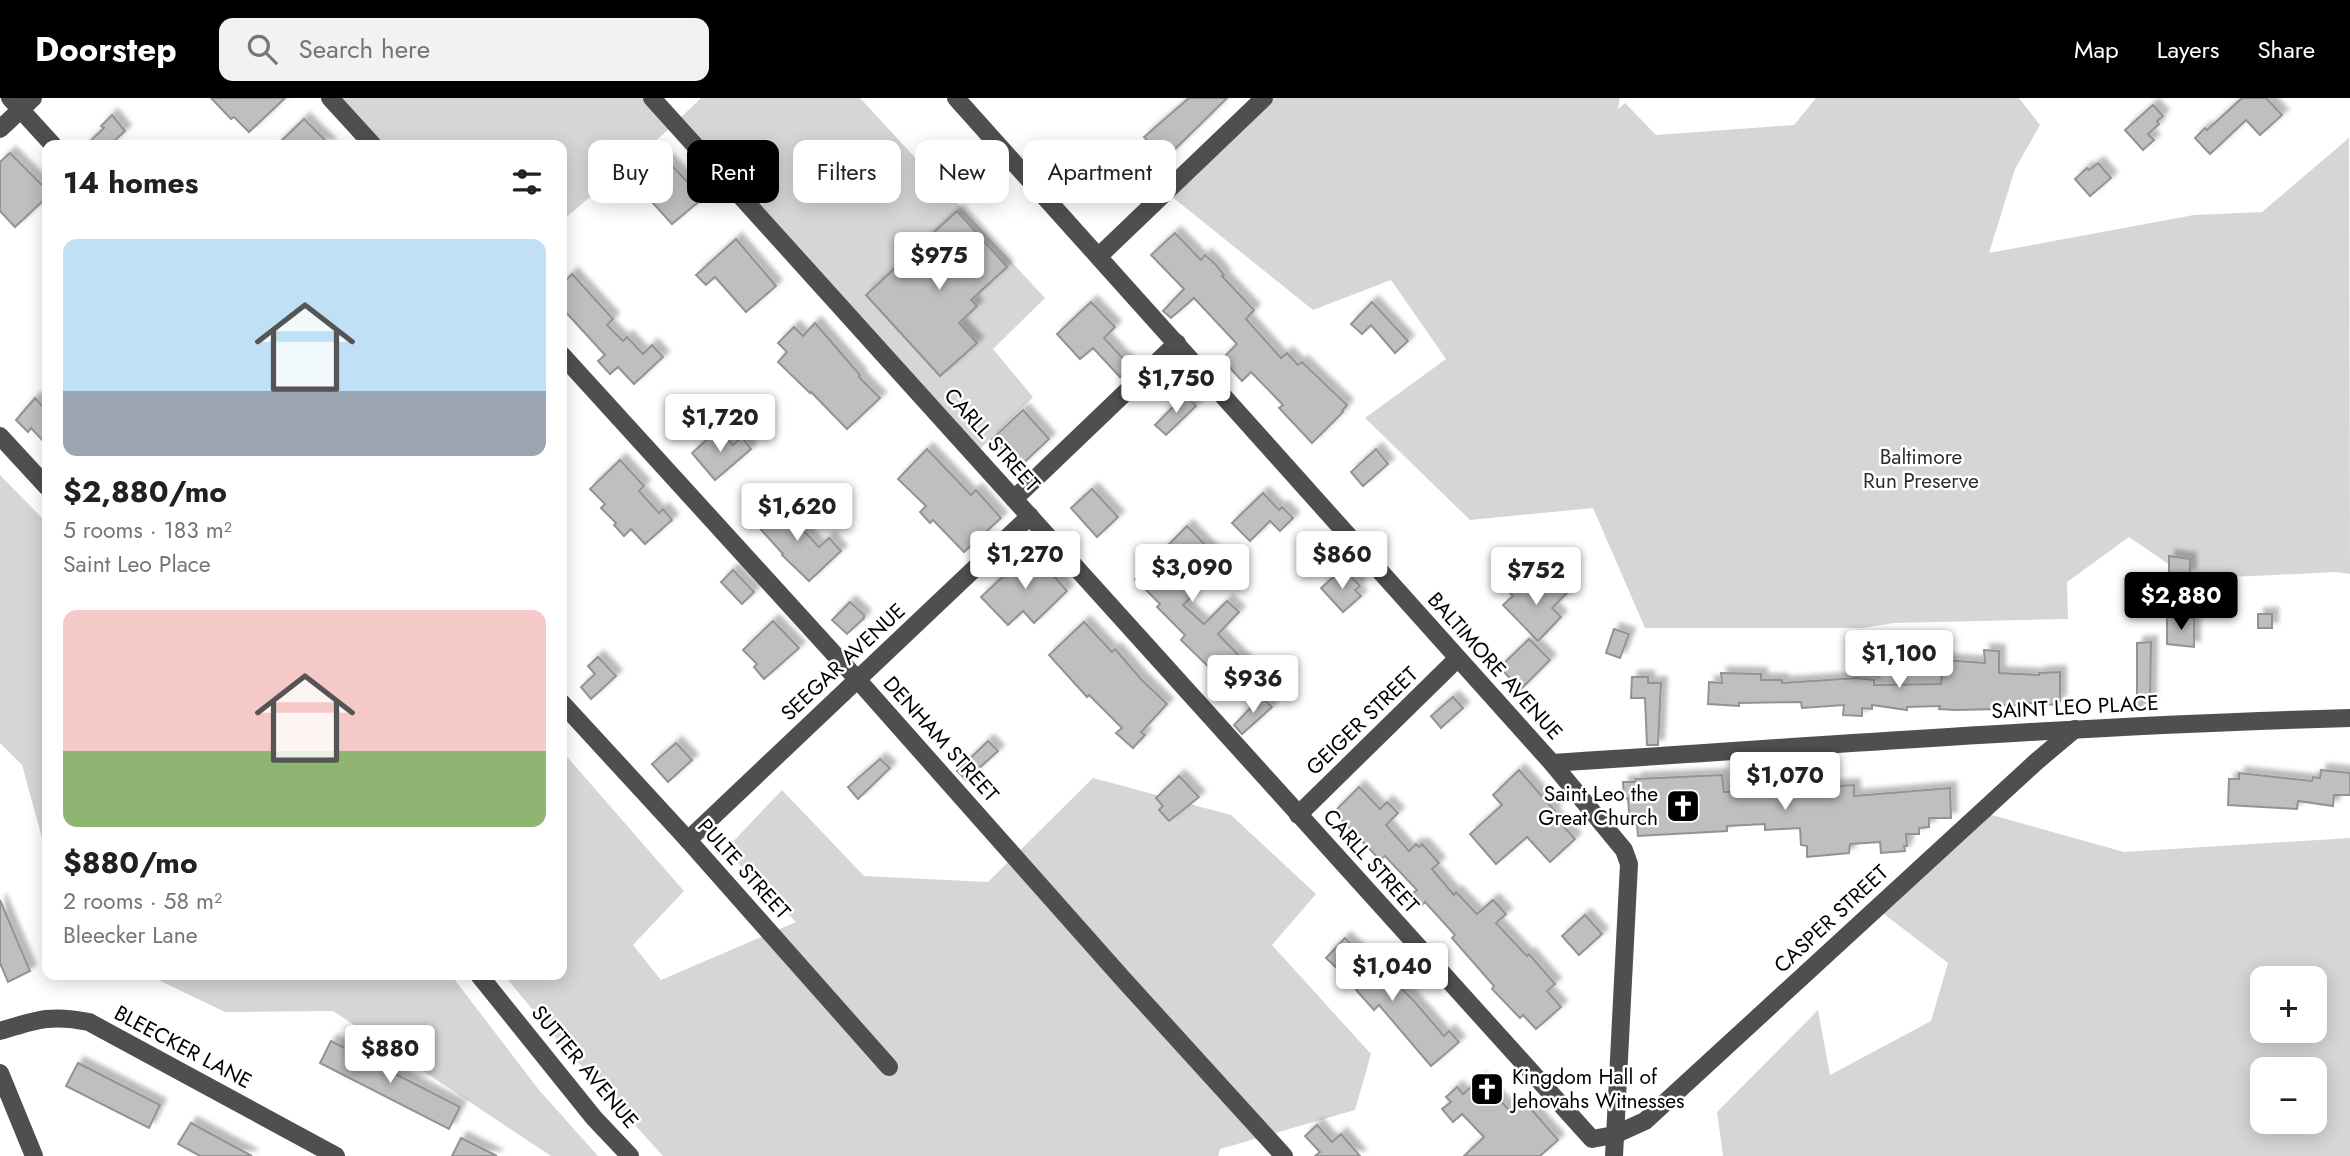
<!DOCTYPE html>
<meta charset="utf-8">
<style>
:root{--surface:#fff;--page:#f2f2f2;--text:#202124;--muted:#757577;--accent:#000}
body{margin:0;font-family:Jost,sans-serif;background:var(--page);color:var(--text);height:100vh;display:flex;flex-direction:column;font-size:26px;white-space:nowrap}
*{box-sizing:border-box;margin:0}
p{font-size:23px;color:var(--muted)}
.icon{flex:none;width:38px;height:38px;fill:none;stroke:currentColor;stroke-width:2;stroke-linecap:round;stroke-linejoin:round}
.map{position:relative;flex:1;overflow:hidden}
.panel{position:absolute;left:42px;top:42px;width:525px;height:840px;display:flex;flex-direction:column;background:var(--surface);border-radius:14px;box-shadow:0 4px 18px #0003}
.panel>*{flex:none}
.hud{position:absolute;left:588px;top:42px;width:665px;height:63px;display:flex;gap:14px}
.tools{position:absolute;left:2250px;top:868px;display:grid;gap:14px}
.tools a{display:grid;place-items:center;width:77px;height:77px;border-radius:14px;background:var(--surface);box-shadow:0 4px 18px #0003;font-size:35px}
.price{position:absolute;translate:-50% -60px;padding:0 16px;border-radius:7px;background:#fff;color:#222;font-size:23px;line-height:46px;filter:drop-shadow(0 2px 4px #0008)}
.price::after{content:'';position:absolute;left:50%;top:42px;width:21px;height:16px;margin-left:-10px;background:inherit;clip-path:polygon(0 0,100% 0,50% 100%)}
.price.active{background:var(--accent);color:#fff}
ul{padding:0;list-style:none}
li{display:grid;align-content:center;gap:14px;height:371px;padding:0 21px}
li span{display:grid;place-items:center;height:217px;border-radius:14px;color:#555}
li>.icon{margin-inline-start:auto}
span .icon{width:126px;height:126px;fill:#fffc;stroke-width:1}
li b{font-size:30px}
h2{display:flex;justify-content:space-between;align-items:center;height:84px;padding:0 21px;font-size:30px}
.pill{padding:0 24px;border-radius:14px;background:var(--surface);box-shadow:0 4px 18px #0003;font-size:24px;line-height:63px}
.pill.active{background:var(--accent);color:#fff}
header{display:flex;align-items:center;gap:42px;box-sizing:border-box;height:98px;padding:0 35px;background:var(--accent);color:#fff}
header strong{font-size:33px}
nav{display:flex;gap:38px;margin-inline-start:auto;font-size:24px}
.search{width:490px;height:63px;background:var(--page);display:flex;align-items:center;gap:18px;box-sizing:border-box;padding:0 24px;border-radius:14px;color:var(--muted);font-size:26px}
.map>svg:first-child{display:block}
.green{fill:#d6d6d6;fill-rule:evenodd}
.building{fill:#bfbfbf;stroke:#939393;stroke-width:2;filter:url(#shadow)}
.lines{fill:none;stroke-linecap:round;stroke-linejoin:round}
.minor{stroke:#4f4f4f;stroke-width:18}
.labels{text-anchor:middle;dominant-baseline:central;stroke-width:5;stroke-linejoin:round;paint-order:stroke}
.street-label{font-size:21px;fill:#000;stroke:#fff}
.park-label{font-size:21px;fill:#2d2d2d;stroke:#fff}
.poi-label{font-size:21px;fill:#000;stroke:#fff;text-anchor:end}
</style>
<header>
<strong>Doorstep</strong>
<div class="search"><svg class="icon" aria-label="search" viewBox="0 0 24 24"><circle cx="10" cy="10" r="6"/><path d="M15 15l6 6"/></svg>Search here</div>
<nav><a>Map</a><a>Layers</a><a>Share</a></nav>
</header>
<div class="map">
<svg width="2350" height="1058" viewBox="0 0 2350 1058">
<defs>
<filter id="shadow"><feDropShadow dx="6" dy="-6" stdDeviation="2" flood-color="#0004"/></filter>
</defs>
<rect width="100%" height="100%" fill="#fff"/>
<g class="green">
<polygon points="330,0 652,0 675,25 701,0 860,0 1045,200 993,251 1033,299 974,357 675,26 562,123 562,47 373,47"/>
<polygon points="1264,0 1620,0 1618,11 1625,5 1656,37 1794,27 1816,0 2019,0 2040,27 2015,71 1989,155 2194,117 2262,114 2349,40 2350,476 2336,474 2190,481 2129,439 2067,484 2068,521 1894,525 1863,530 1645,530 1593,410 1470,422 1365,320 1446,261 1391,182 1313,212 1166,94"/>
<polygon points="0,377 47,425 47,758 22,667 0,645"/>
<polygon points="562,653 684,793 633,847 661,882 796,824 725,752 782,692 864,778 988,784 1093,680 1231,717 1316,796 1272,847 1371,956 1355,1012 1220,1051 1218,1058 663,1058 555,939 504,877 562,877"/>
<path d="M1981,714L2124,754L2350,740V1058H1723L1717,1014L1818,912L1830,977L1931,923L1948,865L1876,810ZM2263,880H2315V933H2263ZM2263,971H2315V1024H2263Z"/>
<polygon points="148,877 451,877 539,992 598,1058 551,1058 333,913 225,914"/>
</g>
<g class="building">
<polygon points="211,0 285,0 249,34 234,19 231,21"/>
<polygon points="1189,0 1227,0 1165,61 1144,39"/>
<polygon points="2242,0 2266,0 2282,17 2260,37 2246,22 2210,56 2195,40 2205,30 2207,32"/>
<polygon points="2153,7 2163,18 2157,23 2159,26 2148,36 2154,42 2143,52 2125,32"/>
<polygon points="112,17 125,33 110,47 86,47 104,30 101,28"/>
<polygon points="304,21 330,47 277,47"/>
<polygon points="655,50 703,100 672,126 652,104 655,101 630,72"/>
<polygon points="10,55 47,92 47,99 15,129 0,113 0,64"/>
<polygon points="2098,65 2111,80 2090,98 2075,81 2087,70 2089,72"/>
<polygon points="957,113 1007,169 971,202 977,208 959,225 977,245 940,278 866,197"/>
<polygon points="1175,135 1201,162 1205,157 1216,167 1224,177 1222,178 1254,212 1246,221 1281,260 1287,255 1298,267 1302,264 1347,307 1342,313 1343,314 1312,345 1279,310 1283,307 1251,274 1242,283 1222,261 1237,246 1194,200 1171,220 1163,213 1184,191 1151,157"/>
<polygon points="736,141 776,188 746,214 715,179 706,187 696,177"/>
<polygon points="572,176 613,221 607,227 623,243 627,239 643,256 652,247 663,259 634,286 618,269 610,276 598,263 605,257 562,210 562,186"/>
<polygon points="1091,204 1115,229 1104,240 1131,269 1120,279 1093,250 1080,261 1057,236"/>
<polygon points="1372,204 1408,243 1395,255 1371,227 1362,236 1351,226"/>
<polygon points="815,225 860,277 859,279 880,300 847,331 811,294 810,295 778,264 787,254 778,245 794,229 803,238"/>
<polygon points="1185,297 1196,308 1166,337 1155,327"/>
<polygon points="35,300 47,313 47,347 31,330 28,334 16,322"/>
<polygon points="1023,312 1049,341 1019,369 992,341"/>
<polygon points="719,331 733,347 742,339 751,351 715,382 692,355"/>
<polygon points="927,351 971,397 976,392 1001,420 964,454 933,422 930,425 920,414 926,408 898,381"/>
<polygon points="1376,351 1388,366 1363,388 1351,374"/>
<polygon points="620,362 644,388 639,393 659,415 663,411 672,422 645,446 631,431 624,438 614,427 616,425 601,410 605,406 590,391"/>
<polygon points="1092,391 1118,419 1097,439 1071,410"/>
<polygon points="1263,395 1279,412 1282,409 1293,420 1280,433 1270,423 1250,443 1232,425"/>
<polygon points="778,405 819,449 829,440 841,453 809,483 782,457 783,456 756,426"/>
<polygon points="1187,428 1215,457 1192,478 1202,489 1183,507 1204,526 1227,503 1239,514 1218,536 1250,569 1228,588 1181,542 1185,537 1157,509 1160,506 1135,481"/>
<polygon points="1031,452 1067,493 1034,525 1023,513 1008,527 981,499"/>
<polygon points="2169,458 2190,461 2190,477 2169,475"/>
<polygon points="733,472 754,494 742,506 721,484"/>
<polygon points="1339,474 1344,480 1349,476 1360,488 1355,492 1361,498 1343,514 1321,490"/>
<polygon points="1555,480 1568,494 1552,510 1561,519 1538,543 1503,507 1513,498 1509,494 1522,481 1538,497"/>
<polygon points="850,504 864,517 864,520 847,536 832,522"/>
<rect x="2258" y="516" width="14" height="14"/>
<polygon points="2167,519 2194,520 2194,549 2167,546"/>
<polygon points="773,523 799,550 764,581 754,569 757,566 743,552"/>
<polygon points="1084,524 1112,554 1115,551 1141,581 1167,606 1141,634 1145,637 1133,650 1116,635 1122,630 1089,597 1087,599 1049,557"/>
<polygon points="1614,531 1629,536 1620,560 1606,555"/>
<polygon points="1529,541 1550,562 1520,592 1500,569"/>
<polygon points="2151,544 2150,611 2137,611 2137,545"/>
<polygon points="1984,552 1999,553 1999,575 2039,577 2039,575 2060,574 2060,603 2056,603 2057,607 2029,605 2029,608 2000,607 2000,611 1956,612 1939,611 1940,608 1907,609 1907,612 1872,607 1872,611 1862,610 1862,618 1843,617 1844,607 1802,610 1801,604 1739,605 1739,608 1708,606 1709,584 1722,585 1721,575 1761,576 1761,582 1782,582 1782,585 1857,580 1874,582 1874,587 1941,586 1943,562 1985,565"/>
<polygon points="598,559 616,578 591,601 581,589 595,576 588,568"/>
<polygon points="1632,579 1648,579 1648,585 1661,585 1658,647 1647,647 1645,600 1631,600"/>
<polygon points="1261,599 1272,609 1242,636 1234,627"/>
<polygon points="1453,599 1463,610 1441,630 1431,618"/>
<polygon points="988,643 998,653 966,682 957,673"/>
<polygon points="676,645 692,662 668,684 652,666"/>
<polygon points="880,661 890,670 858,701 848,689"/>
<polygon points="1519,672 1555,713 1552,716 1575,741 1550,764 1527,739 1496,766 1470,736 1502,707 1493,697"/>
<polygon points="2321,672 2350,675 2350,697 2334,697 2333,708 2298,703 2297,711 2228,707 2229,681 2239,681 2239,675 2312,683 2313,679 2320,680"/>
<polygon points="1722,677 1724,694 1763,692 1763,684 1778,684 1778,691 1854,687 1854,698 1950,690 1951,720 1929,720 1929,729 1919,730 1919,736 1906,736 1907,748 1904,748 1905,753 1881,755 1880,744 1850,746 1849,755 1807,759 1807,748 1801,747 1800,730 1765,732 1765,726 1727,728 1727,733 1638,738 1637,726 1630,727 1628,700 1624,701 1623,684 1635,684 1636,681"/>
<polygon points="1179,678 1199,699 1169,723 1159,712 1163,708 1156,700"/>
<polygon points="1359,689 1380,711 1387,704 1398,715 1386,727 1409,753 1416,746 1419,749 1422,746 1439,765 1432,771 1454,797 1456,794 1477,816 1493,802 1506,816 1496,825 1527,858 1529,856 1555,886 1547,893 1561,909 1536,931 1523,917 1520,920 1492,891 1494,888 1452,840 1455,837 1425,804 1422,807 1413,795 1417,792 1385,758 1380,762 1334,714"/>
<polygon points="0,802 30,873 8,884 0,865"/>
<polygon points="1585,817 1602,836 1579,857 1562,838"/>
<polygon points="1345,840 1384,879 1387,876 1414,903 1444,938 1449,933 1459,944 1431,968 1379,907 1374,912 1356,892 1358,890 1326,860"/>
<polygon points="331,943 460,1009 449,1031 320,965"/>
<polygon points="78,965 160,1007 149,1030 66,988"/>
<polygon points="1480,981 1512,1015 1525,1004 1558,1042 1540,1058 1464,1058 1484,1039 1462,1016 1453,1024 1442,1011 1451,1004 1446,999 1457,989 1463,996"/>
<polygon points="191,1025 252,1058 200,1058 178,1046"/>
<polygon points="1317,1027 1332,1044 1341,1036 1360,1058 1315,1058 1320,1054 1305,1038"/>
<polygon points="461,1040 497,1058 452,1058"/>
</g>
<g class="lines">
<g class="minor">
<polyline points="10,0 53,47"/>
<polyline points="330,0 373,47"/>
<polyline points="652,0 1592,1041 1614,1037 1645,1023 2037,663 2075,631"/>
<polyline points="956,0 1552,665 1624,752 1629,766 1614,1058"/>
<polyline points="0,31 33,0"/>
<polyline points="1099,158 1264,0"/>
<polyline points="562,257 857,581 1123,881 1284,1058"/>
<polyline points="0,338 47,389"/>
<polyline points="1014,401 1177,245"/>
<polyline points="562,605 688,742 889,969"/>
<path d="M1552,665C1818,648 2084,627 2350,620"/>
<polyline points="1298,717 1457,561"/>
<polyline points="688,742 1030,418"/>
<polyline points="479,877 594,1020 630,1058"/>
<path d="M0,933C36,922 51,916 89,924L336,1058"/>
<polyline points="0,975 34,1058"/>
</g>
</g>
<defs>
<g id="church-square" transform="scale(1.75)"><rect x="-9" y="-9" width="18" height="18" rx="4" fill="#000" stroke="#fff"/><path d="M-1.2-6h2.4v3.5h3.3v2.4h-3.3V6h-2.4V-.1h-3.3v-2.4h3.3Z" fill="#fff"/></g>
</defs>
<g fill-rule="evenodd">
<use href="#church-square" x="1683" y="708"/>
<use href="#church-square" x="1487" y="991"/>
</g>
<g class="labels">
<g class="street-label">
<text transform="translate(992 342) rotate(48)">CARLL STREET</text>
<text transform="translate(843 564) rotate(-43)">SEEGAR AVENUE</text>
<text transform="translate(1495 568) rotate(48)">BALTIMORE AVENUE</text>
<text transform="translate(2075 609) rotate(-3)">SAINT LEO PLACE</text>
<text transform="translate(1362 623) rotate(-44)">GEIGER STREET</text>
<text transform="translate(941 641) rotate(48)">DENHAM STREET</text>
<text transform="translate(1371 763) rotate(48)">CARLL STREET</text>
<text transform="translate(744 771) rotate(48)">PULTE STREET</text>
<text transform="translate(1831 821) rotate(-43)">CASPER STREET</text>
<text transform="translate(183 949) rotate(28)">BLEECKER LANE</text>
<text transform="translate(585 969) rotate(50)">SUTTER AVENUE</text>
</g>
<g class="park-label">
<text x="1921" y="359">Baltimore<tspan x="1921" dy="24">Run Preserve</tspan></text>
</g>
<g class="poi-label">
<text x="1658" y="696">Saint Leo the<tspan x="1658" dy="24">Great Church</tspan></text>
<text x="1512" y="979" text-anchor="start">Kingdom Hall of<tspan x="1512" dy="24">Jehovahs Witnesses</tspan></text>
</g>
</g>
</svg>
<div class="tools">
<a>+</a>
<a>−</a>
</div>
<b class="price" style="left:939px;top:194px">$975</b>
<b class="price" style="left:1176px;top:317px">$1,750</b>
<b class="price" style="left:720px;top:356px">$1,720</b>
<b class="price" style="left:797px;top:445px">$1,620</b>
<b class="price" style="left:1025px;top:493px">$1,270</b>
<b class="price" style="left:1342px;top:493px">$860</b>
<b class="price" style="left:1192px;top:506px">$3,090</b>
<b class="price" style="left:1536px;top:509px">$752</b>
<b class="price active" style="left:2181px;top:534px">$2,880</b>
<b class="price" style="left:1899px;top:592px">$1,100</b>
<b class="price" style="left:1253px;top:617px">$936</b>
<b class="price" style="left:1785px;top:714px">$1,070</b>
<b class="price" style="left:1392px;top:905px">$1,040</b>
<b class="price" style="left:390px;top:987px">$880</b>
<div class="hud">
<a class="pill">Buy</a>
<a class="pill active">Rent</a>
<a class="pill">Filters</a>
<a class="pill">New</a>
<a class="pill">Apartment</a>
</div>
<section class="panel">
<h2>14 homes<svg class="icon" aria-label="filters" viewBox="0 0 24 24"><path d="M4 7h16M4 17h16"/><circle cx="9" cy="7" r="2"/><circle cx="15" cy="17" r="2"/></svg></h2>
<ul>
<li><span style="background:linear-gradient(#bfe0f5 70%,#9aa5b1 0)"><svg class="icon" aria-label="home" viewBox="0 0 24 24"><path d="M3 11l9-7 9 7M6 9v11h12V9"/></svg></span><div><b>$2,880/mo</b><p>5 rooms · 183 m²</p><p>Saint Leo Place</p></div></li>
<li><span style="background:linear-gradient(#f6c9c9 65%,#8fb573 0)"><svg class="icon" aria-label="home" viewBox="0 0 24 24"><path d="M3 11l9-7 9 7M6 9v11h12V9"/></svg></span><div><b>$880/mo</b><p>2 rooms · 58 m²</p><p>Bleecker Lane</p></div></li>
</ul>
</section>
</div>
